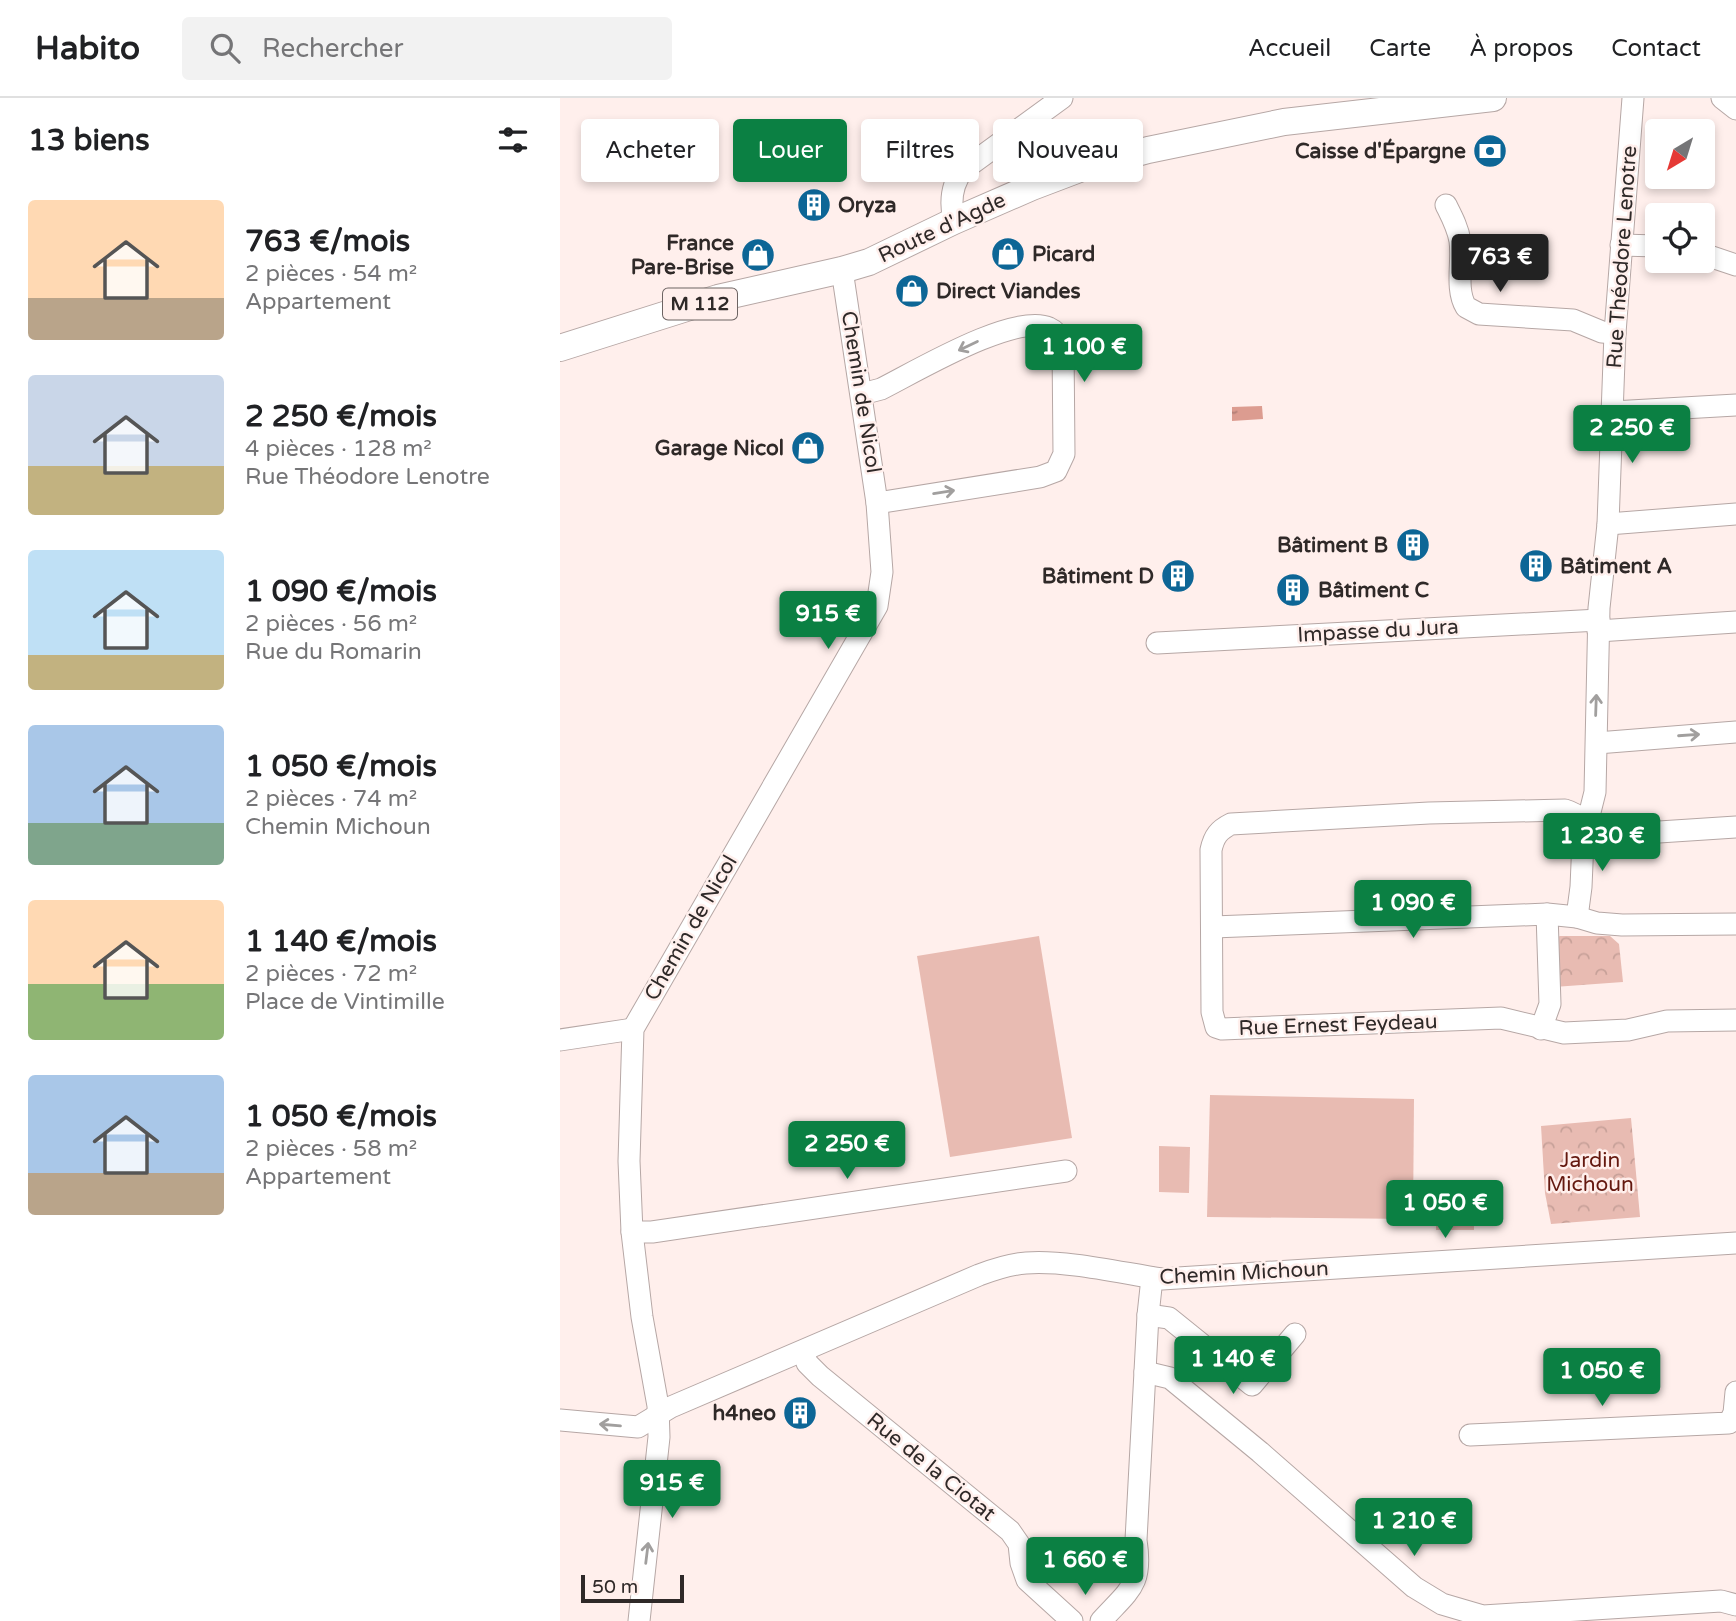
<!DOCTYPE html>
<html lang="fr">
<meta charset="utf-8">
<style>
:root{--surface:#fff;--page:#f2f2f2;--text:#202124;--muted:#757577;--line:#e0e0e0;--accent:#0b8043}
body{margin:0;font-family:"Varela Round",sans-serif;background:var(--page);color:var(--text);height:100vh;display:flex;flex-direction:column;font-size:26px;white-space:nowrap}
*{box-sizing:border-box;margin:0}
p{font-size:23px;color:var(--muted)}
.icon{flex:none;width:38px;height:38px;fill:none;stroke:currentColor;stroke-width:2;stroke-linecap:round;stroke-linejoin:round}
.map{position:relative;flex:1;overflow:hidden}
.details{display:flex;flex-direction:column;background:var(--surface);width:560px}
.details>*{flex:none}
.banner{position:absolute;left:21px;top:21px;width:665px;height:63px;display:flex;gap:14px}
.needle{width:46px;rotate:218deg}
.fabs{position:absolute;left:1085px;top:21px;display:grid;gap:14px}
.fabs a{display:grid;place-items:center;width:70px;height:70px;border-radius:7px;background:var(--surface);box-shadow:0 4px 10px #0003;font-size:35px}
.scale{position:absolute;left:21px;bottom:18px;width:103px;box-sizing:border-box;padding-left:7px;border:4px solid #2f2928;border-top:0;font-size:19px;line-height:24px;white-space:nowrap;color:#2f2928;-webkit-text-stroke:5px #ffefec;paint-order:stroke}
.price{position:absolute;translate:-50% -60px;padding:0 16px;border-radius:7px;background:var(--accent);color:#fff;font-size:23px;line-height:46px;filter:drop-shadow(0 2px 4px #0008)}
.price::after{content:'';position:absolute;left:50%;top:42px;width:21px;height:16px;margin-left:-10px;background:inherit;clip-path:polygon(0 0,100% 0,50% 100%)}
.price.on{background:#222;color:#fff}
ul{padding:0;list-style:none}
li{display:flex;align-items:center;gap:21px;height:175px;padding:0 28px}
li span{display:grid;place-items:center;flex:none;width:196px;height:140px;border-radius:7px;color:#555}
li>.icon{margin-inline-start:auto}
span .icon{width:84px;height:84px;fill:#fffc;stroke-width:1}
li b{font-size:30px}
h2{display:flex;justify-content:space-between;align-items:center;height:84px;padding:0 28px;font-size:30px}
.pill{padding:0 24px;border-radius:7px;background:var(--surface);box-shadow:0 4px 10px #0003;font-size:24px;line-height:63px}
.pill.on{background:var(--accent);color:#fff}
header{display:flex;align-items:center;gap:42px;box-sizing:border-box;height:98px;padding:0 35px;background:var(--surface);border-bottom:2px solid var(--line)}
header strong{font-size:33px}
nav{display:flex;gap:38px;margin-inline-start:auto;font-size:24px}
.search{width:490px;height:63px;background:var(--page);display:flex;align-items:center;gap:18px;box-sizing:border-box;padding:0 24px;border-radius:7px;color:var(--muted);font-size:26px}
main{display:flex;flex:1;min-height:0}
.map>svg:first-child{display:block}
.park{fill:url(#park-crowns)}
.pitch{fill:#e8bbb2}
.water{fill:url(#water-ripples)}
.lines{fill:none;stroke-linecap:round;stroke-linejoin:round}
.minor-casing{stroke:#b6a7a5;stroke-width:23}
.major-casing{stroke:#b6a7a5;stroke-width:28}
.minor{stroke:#fff;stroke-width:21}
.major{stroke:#fff;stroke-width:26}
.oneway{stroke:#a19f9e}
.labels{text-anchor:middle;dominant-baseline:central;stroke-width:5;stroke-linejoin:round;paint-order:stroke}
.shield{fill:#ffefec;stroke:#6d6463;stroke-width:2}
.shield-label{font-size:19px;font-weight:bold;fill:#2f2928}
.poi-label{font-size:21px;font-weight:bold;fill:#2f2928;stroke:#ffefec;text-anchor:end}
.street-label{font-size:21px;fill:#2f2928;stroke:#ffefec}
.park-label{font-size:21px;fill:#64180f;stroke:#ffefec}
</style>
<header>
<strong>Habito</strong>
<div class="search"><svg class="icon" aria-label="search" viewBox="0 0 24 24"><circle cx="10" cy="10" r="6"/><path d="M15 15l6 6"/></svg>Rechercher</div>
<nav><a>Accueil</a><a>Carte</a><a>À propos</a><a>Contact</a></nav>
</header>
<main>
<section class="details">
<h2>13 biens<svg class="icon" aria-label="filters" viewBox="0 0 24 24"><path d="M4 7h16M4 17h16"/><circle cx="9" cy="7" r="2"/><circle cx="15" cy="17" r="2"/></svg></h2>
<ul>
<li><span style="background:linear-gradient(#ffd9b3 70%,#b9a48a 0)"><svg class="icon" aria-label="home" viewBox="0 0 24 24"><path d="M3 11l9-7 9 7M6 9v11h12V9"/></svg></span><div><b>763 €/mois</b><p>2 pièces · 54 m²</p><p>Appartement</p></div></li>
<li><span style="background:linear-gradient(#c9d6e8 65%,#c2b280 0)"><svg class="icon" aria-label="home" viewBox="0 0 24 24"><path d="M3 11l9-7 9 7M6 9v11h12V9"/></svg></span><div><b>2 250 €/mois</b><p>4 pièces · 128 m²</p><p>Rue Théodore Lenotre</p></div></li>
<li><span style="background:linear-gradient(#bfe0f5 75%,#c2b280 0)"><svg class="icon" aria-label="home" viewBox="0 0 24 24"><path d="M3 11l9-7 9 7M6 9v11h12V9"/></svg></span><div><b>1 090 €/mois</b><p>2 pièces · 56 m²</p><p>Rue du Romarin</p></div></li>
<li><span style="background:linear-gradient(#a9c7e8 70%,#7fa58c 0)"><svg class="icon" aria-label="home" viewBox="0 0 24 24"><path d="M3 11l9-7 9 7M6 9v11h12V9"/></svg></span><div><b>1 050 €/mois</b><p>2 pièces · 74 m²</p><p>Chemin Michoun</p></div></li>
<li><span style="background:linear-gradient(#ffd9b3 60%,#8fb573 0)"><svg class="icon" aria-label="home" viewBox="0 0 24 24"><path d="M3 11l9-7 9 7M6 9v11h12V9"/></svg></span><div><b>1 140 €/mois</b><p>2 pièces · 72 m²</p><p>Place de Vintimille</p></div></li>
<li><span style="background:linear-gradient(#a9c7e8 70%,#b9a48a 0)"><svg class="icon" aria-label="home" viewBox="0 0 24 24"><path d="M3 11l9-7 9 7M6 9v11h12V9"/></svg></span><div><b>1 050 €/mois</b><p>2 pièces · 58 m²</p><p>Appartement</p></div></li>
</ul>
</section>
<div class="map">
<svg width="1176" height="1523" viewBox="0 0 1176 1523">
<defs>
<pattern id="park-crowns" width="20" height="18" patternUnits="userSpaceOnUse" patternTransform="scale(1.75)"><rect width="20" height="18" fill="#e8bbb2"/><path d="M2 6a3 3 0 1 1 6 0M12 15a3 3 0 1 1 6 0" fill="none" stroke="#c7a199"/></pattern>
<pattern id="water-ripples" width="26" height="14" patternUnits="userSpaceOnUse" patternTransform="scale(1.75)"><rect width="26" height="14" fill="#dc9c90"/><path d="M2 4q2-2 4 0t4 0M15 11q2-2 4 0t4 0" fill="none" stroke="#b37f76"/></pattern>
</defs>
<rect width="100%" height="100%" fill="#ffefec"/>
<g class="park">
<polygon points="1000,838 1050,838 1059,846 1063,884 994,889 995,840"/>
<polygon points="1071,1020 1080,1119 991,1126 985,1095 981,1028"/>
</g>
<g class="pitch">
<polygon points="479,838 512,1040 390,1059 357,858"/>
<polygon points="650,997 854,1001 853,1121 647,1119"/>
<polygon points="599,1048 630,1049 629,1095 599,1094"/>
<polygon points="876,1111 914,1112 914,1132 876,1132"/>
</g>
<polygon class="water" points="702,308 703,321 672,323 672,309"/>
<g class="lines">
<g class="minor-casing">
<g id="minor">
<polyline points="1162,0 1176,11"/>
<path d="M886,107C892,119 898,130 900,143C903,164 895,191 906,209L919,216L1013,222L1042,234L1055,235"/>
<path d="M394,123C390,105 391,87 403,72L502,0"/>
<polyline points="1061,147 1097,148"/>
<polyline points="1143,156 1176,167"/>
<path d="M302,296L321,291C355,274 455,214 489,230C496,233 500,239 503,246L504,356L496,373L480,379L317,405"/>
<polyline points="1053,314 1176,307"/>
<polyline points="1048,426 1176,416"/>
<polyline points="1038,533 1176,524"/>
<polyline points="597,545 1039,522"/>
<polyline points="1037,645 1176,634"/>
<path d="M1176,729L1053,737C1033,735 1024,717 1005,712L869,715L671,726C659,732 654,738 651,752L652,914L656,929L662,931L941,920L1004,935L1068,932L1107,923L1176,922"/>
<polyline points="987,816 1017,819 1037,825 1062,827 1176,826"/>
<polyline points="1017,819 1021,789 1023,742 1035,694 1039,510 1048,426 1055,235 1073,0"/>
<polyline points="653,829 987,816 990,906 981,931"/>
<polyline points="0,942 73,931"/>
<polyline points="72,1134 92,1134 506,1073"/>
<polyline points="588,1217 609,1220 692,1287 735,1236"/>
<polyline points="244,1254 247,1265 260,1278 450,1433 459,1446 461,1465 467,1482 512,1523"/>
<polyline points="585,1274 610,1280 700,1354 854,1489 882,1506 923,1518 1161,1503 1176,1507"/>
<path d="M0,1322L78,1329L111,1309L419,1177C435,1171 450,1166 466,1165C507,1162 561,1175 602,1181L1176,1145"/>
<polyline points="910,1337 1169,1325 1174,1315 1176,1294"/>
<polyline points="79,1523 99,1339 98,1308 82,1219 72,1134 69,1063 73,931 317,508 322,474 317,405 282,172"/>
<path d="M541,1523C570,1491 583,1487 576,1442L588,1217L592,1180"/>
</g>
</g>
<g class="major-casing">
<polyline id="major" points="0,250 158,200 282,172 309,164 394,123 472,89 522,70 588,52 724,24 933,0"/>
</g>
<use href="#minor" class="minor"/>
<use href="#major" class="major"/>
</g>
<defs><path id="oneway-shaft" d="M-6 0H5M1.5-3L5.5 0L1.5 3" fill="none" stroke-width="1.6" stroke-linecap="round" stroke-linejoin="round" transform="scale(1.75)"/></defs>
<g class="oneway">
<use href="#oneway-shaft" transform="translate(408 248) rotate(154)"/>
<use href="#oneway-shaft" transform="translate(384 394) rotate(-9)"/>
<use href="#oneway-shaft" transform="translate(1036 607) rotate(-88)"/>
<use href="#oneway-shaft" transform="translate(1129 637) rotate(-4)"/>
<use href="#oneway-shaft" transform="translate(50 1327) rotate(-175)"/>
<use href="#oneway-shaft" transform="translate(87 1455) rotate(-83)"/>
</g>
<defs>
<g id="bank-disc" transform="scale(1.75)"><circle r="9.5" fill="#0d6696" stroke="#ffefec"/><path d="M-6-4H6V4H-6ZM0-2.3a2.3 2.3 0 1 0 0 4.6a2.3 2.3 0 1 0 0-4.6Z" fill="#fff"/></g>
<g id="building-disc" transform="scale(1.75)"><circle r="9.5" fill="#0d6696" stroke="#ffefec"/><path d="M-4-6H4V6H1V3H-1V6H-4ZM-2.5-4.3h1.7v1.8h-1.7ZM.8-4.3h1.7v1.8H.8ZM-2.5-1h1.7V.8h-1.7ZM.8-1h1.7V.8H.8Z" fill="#fff"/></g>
<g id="shop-disc" transform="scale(1.75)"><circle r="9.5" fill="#0d6696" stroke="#ffefec"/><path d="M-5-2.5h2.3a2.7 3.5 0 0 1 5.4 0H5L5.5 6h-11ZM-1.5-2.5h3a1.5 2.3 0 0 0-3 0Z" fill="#fff"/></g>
</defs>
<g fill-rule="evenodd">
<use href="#bank-disc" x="930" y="53"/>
<use href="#building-disc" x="254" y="107"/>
<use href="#shop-disc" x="448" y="156"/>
<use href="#shop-disc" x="198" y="157"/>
<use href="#shop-disc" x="352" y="193"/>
<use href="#shop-disc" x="248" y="350"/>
<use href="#building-disc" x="853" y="447"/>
<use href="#building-disc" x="976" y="468"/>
<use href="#building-disc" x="618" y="478"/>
<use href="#building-disc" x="733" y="492"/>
<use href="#building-disc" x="240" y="1315"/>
</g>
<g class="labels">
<rect class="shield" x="103" y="190.5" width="74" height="31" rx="5"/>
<g class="shield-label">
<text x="140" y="206">M 112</text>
</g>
<g class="poi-label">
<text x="906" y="53">Caisse d'Épargne</text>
<text x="278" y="107" text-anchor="start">Oryza</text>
<text x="174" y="145">France<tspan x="174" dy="24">Pare-Brise</tspan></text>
<text x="472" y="156" text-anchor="start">Picard</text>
<text x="376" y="193" text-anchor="start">Direct Viandes</text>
<text x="224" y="350">Garage Nicol</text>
<text x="828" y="447">Bâtiment B</text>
<text x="1000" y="468" text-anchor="start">Bâtiment A</text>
<text x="594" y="478">Bâtiment D</text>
<text x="758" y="492" text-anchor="start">Bâtiment C</text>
<text x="216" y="1315">h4neo</text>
</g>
<g class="street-label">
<text transform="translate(382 130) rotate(-25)">Route d'Agde</text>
<text transform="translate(1062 159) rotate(-86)">Rue Théodore Lenotre</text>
<text transform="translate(301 294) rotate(81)">Chemin de Nicol</text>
<text transform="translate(818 533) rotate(-3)">Impasse du Jura</text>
<text transform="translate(131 830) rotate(-60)">Chemin de Nicol</text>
<text transform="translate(778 927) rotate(-2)">Rue Ernest Feydeau</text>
<text transform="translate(684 1175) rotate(-3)">Chemin Michoun</text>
<text transform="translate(371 1369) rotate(39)">Rue de la Ciotat</text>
</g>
<g class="park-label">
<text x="1030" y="1062">Jardin<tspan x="1030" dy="24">Michoun</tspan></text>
</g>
</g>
</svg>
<div class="fabs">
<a><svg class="needle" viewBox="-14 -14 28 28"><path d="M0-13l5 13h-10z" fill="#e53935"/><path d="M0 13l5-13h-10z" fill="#757577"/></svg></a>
<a><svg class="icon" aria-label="locate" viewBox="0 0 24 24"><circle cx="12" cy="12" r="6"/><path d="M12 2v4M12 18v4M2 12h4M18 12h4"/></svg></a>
</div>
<div class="scale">50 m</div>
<b class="price on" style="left:940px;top:196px">763 €</b>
<b class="price" style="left:524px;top:286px">1 100 €</b>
<b class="price" style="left:1072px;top:367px">2 250 €</b>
<b class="price" style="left:268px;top:553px">915 €</b>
<b class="price" style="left:1042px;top:775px">1 230 €</b>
<b class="price" style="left:853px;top:842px">1 090 €</b>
<b class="price" style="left:287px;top:1083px">2 250 €</b>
<b class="price" style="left:885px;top:1142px">1 050 €</b>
<b class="price" style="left:673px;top:1298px">1 140 €</b>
<b class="price" style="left:1042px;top:1310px">1 050 €</b>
<b class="price" style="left:112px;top:1422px">915 €</b>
<b class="price" style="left:854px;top:1460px">1 210 €</b>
<b class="price" style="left:525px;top:1499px">1 660 €</b>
<div class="banner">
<a class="pill">Acheter</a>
<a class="pill on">Louer</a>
<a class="pill">Filtres</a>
<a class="pill">Nouveau</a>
</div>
</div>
</main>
